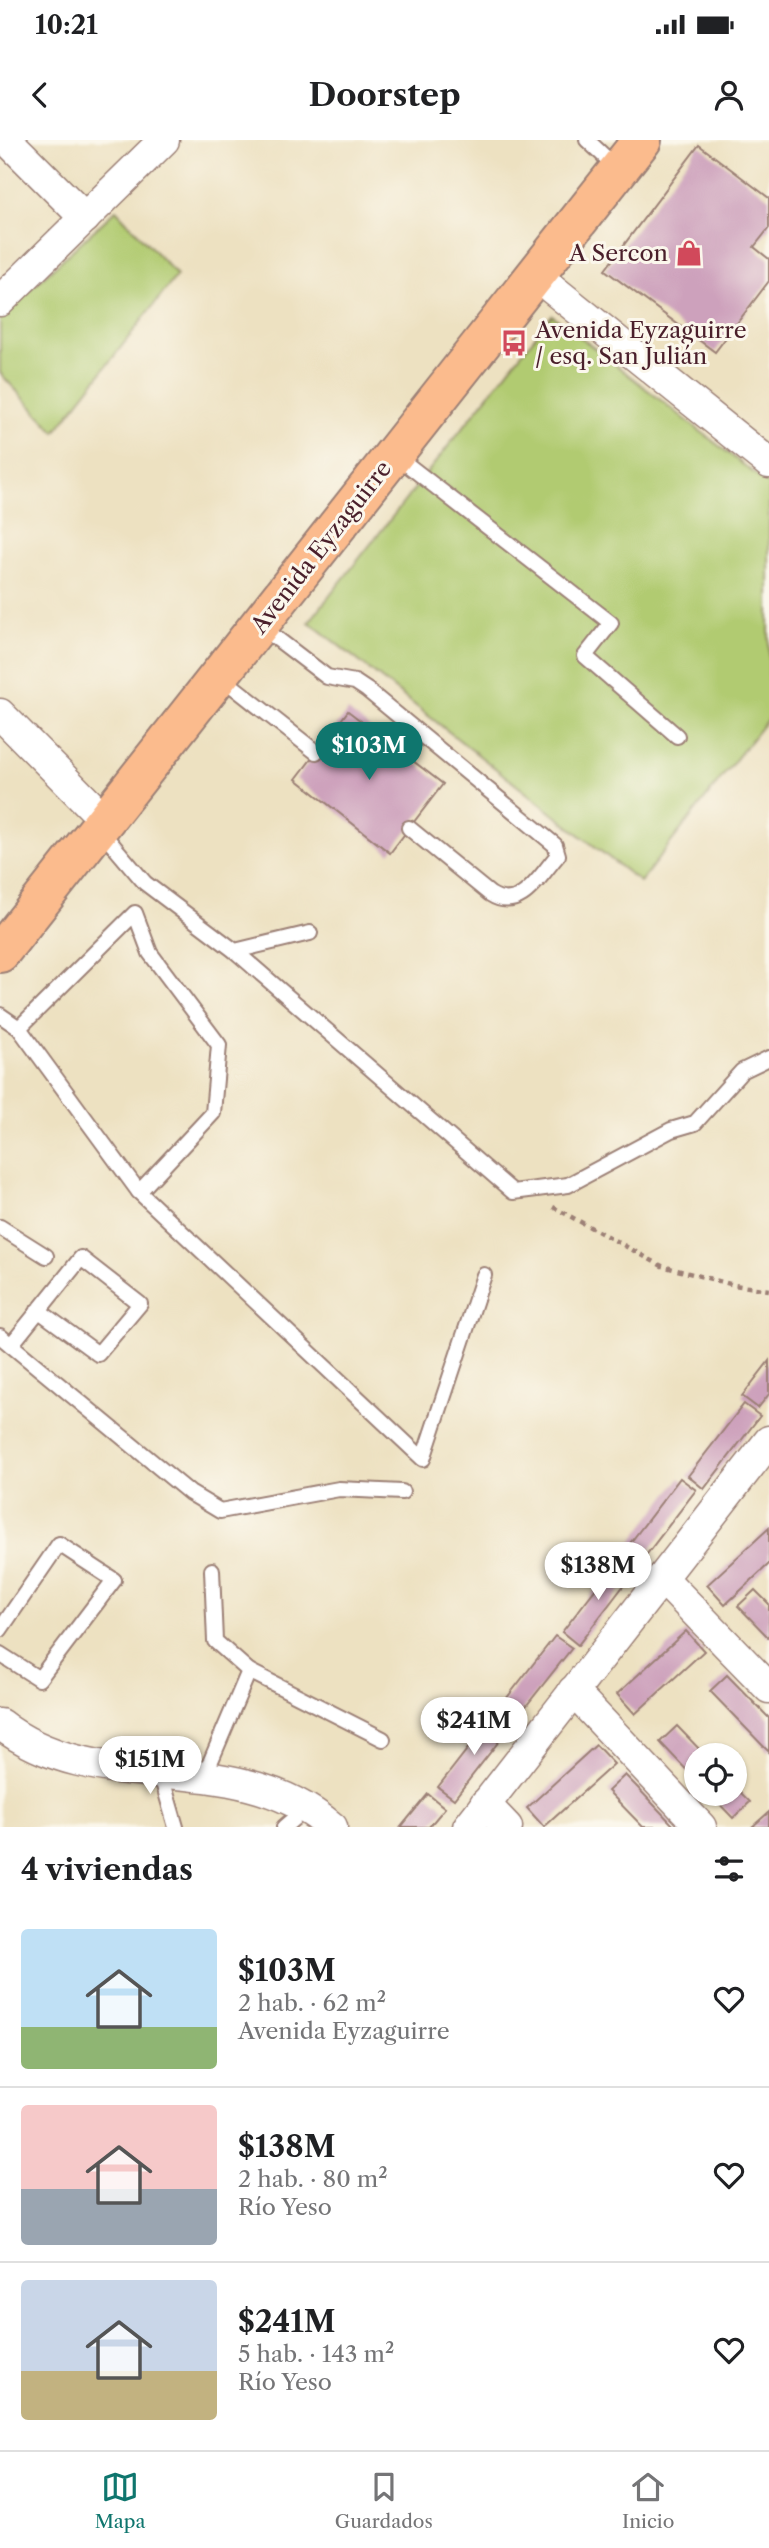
<!DOCTYPE html>
<html lang="es">
<meta charset="utf-8">
<style>
:root{--surface:#fff;--page:#f6f6f6;--text:#202124;--muted:#757577;--line:#e0e0e0;--accent:#0f766e}
body{margin:0;font-family:"Libre Caslon Text",serif;background:var(--page);color:var(--text);height:100vh;display:flex;flex-direction:column;font-size:26px;white-space:nowrap}
*{box-sizing:border-box;margin:0}
p{font-size:23px;color:var(--muted)}
.icon{flex:none;width:38px;height:38px;fill:none;stroke:currentColor;stroke-width:2;stroke-linecap:round;stroke-linejoin:round}
.map{position:relative;height:1687px;overflow:hidden}
.drawer{display:flex;flex-direction:column;background:var(--surface);flex:1}
.drawer>*{flex:none}
.buttons{position:absolute;left:684px;top:1603px;display:grid;gap:14px}
.buttons a{display:grid;place-items:center;width:63px;height:63px;border-radius:50%;background:var(--surface);box-shadow:0 2px 5px #0004;font-size:35px}
.price{position:absolute;translate:-50% -60px;padding:0 16px;border-radius:24px;background:#fff;color:#222;font-size:23px;line-height:46px;filter:drop-shadow(0 2px 4px #0008)}
.price::after{content:'';position:absolute;left:50%;top:42px;width:21px;height:16px;margin-left:-10px;background:inherit;clip-path:polygon(0 0,100% 0,50% 100%)}
.price.on{background:var(--accent);color:#fff}
ul{padding:0;list-style:none}
li{display:flex;align-items:center;gap:21px;height:175px;padding:0 21px}
li+li{border-top:2px solid var(--line)}
li span{display:grid;place-items:center;flex:none;width:196px;height:140px;border-radius:7px;color:#555}
li>.icon{margin-inline-start:auto}
span .icon{width:84px;height:84px;fill:#fffc;stroke-width:1}
li b{font-size:30px}
h2{display:flex;justify-content:space-between;align-items:center;height:84px;padding:0 21px;font-size:30px}
.status{display:flex;justify-content:space-between;align-items:center;height:49px;padding:0 35px;background:var(--surface);direction:ltr}
.status svg{height:19px;fill:currentColor}
header{display:flex;justify-content:space-between;align-items:center;height:91px;padding:0 21px;background:var(--surface);font-size:32px;font-weight:700}
.tab-bar{display:flex;justify-content:space-around;align-items:center;height:98px;border-top:2px solid var(--line);background:var(--surface);font-size:19px;color:var(--muted)}
.tab-bar a{display:grid;justify-items:center;gap:4px}
.tab-bar .on{color:var(--accent)}
.map>svg:first-child{display:block}
.green{fill:#b1cb71;stroke:#7e754e;stroke-width:2}
.building{fill:#cda1bc}
.lines{fill:none;stroke-linecap:round;stroke-linejoin:round}
.lane-casing{stroke:#9c8076;stroke-width:18}
.street-casing{stroke:#9c8076;stroke-width:33}
.primary-casing{stroke:#9c8076;stroke-width:42}
.path{stroke:#9c8076;stroke-width:4.5;stroke-dasharray:5 5;stroke-linecap:butt}
.lane{stroke:#fff;stroke-width:14}
.street{stroke:#fff;stroke-width:30}
.primary{stroke:#fbbb8d;stroke-width:38}
.labels{text-anchor:middle;dominant-baseline:central;stroke-width:6;stroke-linejoin:round;paint-order:stroke}
.poi-label{font-size:23px;fill:#4a1f2b;stroke:#fbf7ec;text-anchor:end}
.street-label{font-size:23px;fill:#4a1f2b;stroke:#fbf7ec}
</style>
<div class="status"><b>10:21</b><svg viewBox="0 0 49 12"><path d="M0 12V9h3v3zM5 12V6h3v6zM10 12V3h3v9zM15 12V0h3v12zM26 1h20v11H26zM47 4h2v5h-2z"/></svg></div>
<header><svg class="icon" aria-label="back" viewBox="0 0 24 24"><path d="M15 5l-7 7 7 7"/></svg>Doorstep<svg class="icon" aria-label="person" viewBox="0 0 24 24"><circle cx="12" cy="8" r="4"/><path d="M4 21q1-7 8-7t8 7"/></svg></header>
<div class="map">
<svg width="769" height="1687" viewBox="0 0 769 1687">
<rect width="100%" height="100%" fill="#fbf7ec"/>
<filter id="ink" filterUnits="userSpaceOnUse"><feTurbulence type="fractalNoise" baseFrequency=".0143" numOctaves="2"/><feDisplacementMap in="SourceGraphic" scale="14" xChannelSelector="R" yChannelSelector="G"/><feConvolveMatrix kernelMatrix="1 2 1 2 8 2 1 2 1" color-interpolation-filters="sRGB"/></filter>
<filter id="wash" filterUnits="userSpaceOnUse"><feTurbulence type="fractalNoise" baseFrequency=".00686" numOctaves="4" result="noise"/><feDisplacementMap in="SourceGraphic" scale="28" xChannelSelector="R" yChannelSelector="G"/><feGaussianBlur stdDeviation="1.57" result="paint"/><feColorMatrix in="noise" values="0 0 0 0 0 0 0 0 0 0 0 0 0 0 0 0 0 1.4 0 .05"/><feComposite in="paint" operator="in"/></filter>
<g filter="url(#wash)">
<rect width="100%" height="100%" fill="#ede1c1"/>
<g class="green">
<polygon points="116,70 177,135 55,292 0,233 0,177"/>
<polygon points="552,175 769,345 769,577 640,742 309,482"/>
</g>
<g id="blocks">
<g class="building">
<polygon points="699,5 769,58 769,88 754,107 769,119 769,141 715,212 605,130"/>
<polygon points="348,571 443,644 390,713 296,639"/>
<polygon points="769,1221 769,1254 758,1268 742,1256"/>
<polygon points="744,1264 760,1276 704,1349 688,1336"/>
<polygon points="680,1338 696,1350 640,1423 624,1411"/>
<polygon points="769,1388 769,1424 725,1465 707,1445"/>
<polygon points="618,1420 634,1432 578,1505 562,1492"/>
<polygon points="755,1450 769,1464 769,1498 738,1466"/>
<polygon points="686,1491 704,1511 635,1574 617,1554"/>
<polygon points="555,1496 572,1508 515,1580 499,1568"/>
<polygon points="727,1535 769,1578 769,1612 710,1551"/>
<polygon points="494,1575 510,1587 454,1659 438,1647"/>
<polygon points="677,1586 705,1615 696,1615 696,1640 660,1602"/>
<polygon points="596,1605 614,1624 544,1687 527,1668"/>
<polygon points="625,1635 636,1646 675,1687 643,1687 608,1651"/>
<polygon points="735,1647 750,1662 733,1678 710,1654 735,1654"/>
<polygon points="428,1654 445,1668 434,1681 429,1687 401,1687"/>
<polygon points="769,1672 769,1687 752,1687 761,1679"/>
</g>
</g>
</g>
<g filter="url(#ink)">
<use href="#blocks" fill-opacity="0" stroke="#9c8076" stroke-width="2"/>
<g class="lines">
<g class="lane-casing">
<g id="lane">
<polyline points="587,0 618,29"/>
<polyline points="395,315 611,483 585,516 677,596"/>
<path d="M259,485L327,537L355,542L367,550L555,705L558,715C540,735 521,774 490,754L409,688"/>
<polyline points="221,537 316,612"/>
<polyline points="100,690 145,743 235,811 310,793"/>
<polyline points="235,811 513,1052 568,1045 671,990 695,983 742,931 769,918"/>
<polyline points="0,875 19,888 139,1052 213,973 219,905 150,813 135,773 19,888"/>
<polyline points="139,1052 423,1319 484,1135"/>
<polyline points="0,1087 46,1116"/>
<polyline points="0,1196 190,1353 220,1371 339,1349 402,1352"/>
<polyline points="11,1205 81,1118 140,1164 98,1214 38,1170"/>
<polyline points="212,1430 215,1501 249,1531"/>
<polyline points="0,1490 59,1404 114,1440 39,1539 0,1514"/>
<polyline points="160,1632 176,1687"/>
<polyline points="204,1637 249,1531 383,1599"/>
<polyline points="284,1687 306,1668"/>
</g>
</g>
<g class="street-casing">
<g id="street">
<polyline points="7,0 85,78"/>
<polyline points="535,135 769,323"/>
<polyline points="0,161 164,0"/>
<polyline points="0,574 106,681"/>
<polyline points="662,1438 769,1548"/>
<polyline points="573,1551 701,1687"/>
<path d="M0,1584C99,1662 232,1602 332,1687"/>
<polyline points="485,1664 507,1687"/>
<polyline points="468,1687 769,1301"/>
</g>
</g>
<g class="primary-casing">
<polyline id="primary" points="0,813 642,0"/>
</g>
<polyline class="path" points="553,1067 662,1126 734,1145 769,1150"/>
<use href="#lane" class="lane"/>
<use href="#street" class="street"/>
<use href="#primary" class="primary"/>
</g>
</g>
<defs>
<g id="shop-bare" transform="scale(2.1)"><path d="M-5-2.5h2.3a2.7 3.5 0 0 1 5.4 0H5L5.5 6h-11ZM-1.5-2.5h3a1.5 2.3 0 0 0-3 0Z" fill="#d1495b" stroke="#fbf7ec" stroke-width="2.5" paint-order="stroke"/></g>
<g id="bus-bare" transform="scale(2.1)"><path d="M-5-6H5V4H4V6H2V4H-2V6H-4V4H-5ZM-3.5-4V0h7V-4ZM-3.5 1.2v1.5H-2V1.2ZM2 1.2v1.5H3.5V1.2Z" fill="#d1495b" stroke="#fbf7ec" stroke-width="2.5" paint-order="stroke"/></g>
</defs>
<g fill-rule="evenodd">
<use href="#shop-bare" x="689" y="113"/>
<use href="#bus-bare" x="514" y="203"/>
</g>
<g class="labels">
<g class="poi-label">
<text x="668" y="113">A Sercon</text>
<text x="535" y="190" text-anchor="start">Avenida Eyzaguirre<tspan x="535" dy="26">/ esq. San Julián</tspan></text>
</g>
<g class="street-label">
<text transform="translate(321 407) rotate(-52)">Avenida Eyzaguirre</text>
</g>
</g>
</svg>
<div class="buttons">
<a><svg class="icon" aria-label="locate" viewBox="0 0 24 24"><circle cx="12" cy="12" r="6"/><path d="M12 2v4M12 18v4M2 12h4M18 12h4"/></svg></a>
</div>
<b class="price on" style="left:369px;top:642px">$103M</b>
<b class="price" style="left:598px;top:1462px">$138M</b>
<b class="price" style="left:474px;top:1617px">$241M</b>
<b class="price" style="left:150px;top:1656px">$151M</b>
</div>
<section class="drawer">
<h2>4 viviendas<svg class="icon" aria-label="filters" viewBox="0 0 24 24"><path d="M4 7h16M4 17h16"/><circle cx="9" cy="7" r="2"/><circle cx="15" cy="17" r="2"/></svg></h2>
<ul>
<li><span style="background:linear-gradient(#bfe0f5 70%,#8fb573 0)"><svg class="icon" aria-label="home" viewBox="0 0 24 24"><path d="M3 11l9-7 9 7M6 9v11h12V9"/></svg></span><div><b>$103M</b><p>2 hab. · 62 m²</p><p>Avenida Eyzaguirre</p></div><svg class="icon" aria-label="heart" viewBox="0 0 24 24"><path d="M12 20l-8-8c-3-5 5-10 8-4 3-6 11-1 8 4z"/></svg></li>
<li><span style="background:linear-gradient(#f6c9c9 60%,#9aa5b1 0)"><svg class="icon" aria-label="home" viewBox="0 0 24 24"><path d="M3 11l9-7 9 7M6 9v11h12V9"/></svg></span><div><b>$138M</b><p>2 hab. · 80 m²</p><p>Río Yeso</p></div><svg class="icon" aria-label="heart" viewBox="0 0 24 24"><path d="M12 20l-8-8c-3-5 5-10 8-4 3-6 11-1 8 4z"/></svg></li>
<li><span style="background:linear-gradient(#c9d6e8 65%,#c2b280 0)"><svg class="icon" aria-label="home" viewBox="0 0 24 24"><path d="M3 11l9-7 9 7M6 9v11h12V9"/></svg></span><div><b>$241M</b><p>5 hab. · 143 m²</p><p>Río Yeso</p></div><svg class="icon" aria-label="heart" viewBox="0 0 24 24"><path d="M12 20l-8-8c-3-5 5-10 8-4 3-6 11-1 8 4z"/></svg></li>
</ul>
</section>
<nav class="tab-bar">
<a class="on"><svg class="icon" aria-label="map" viewBox="0 0 24 24"><path d="M3 6l6-2 6 2 6-2v14l-6 2-6-2-6 2zM9 4v14M15 6v14"/></svg>Mapa</a>
<a><svg class="icon" aria-label="saved" viewBox="0 0 24 24"><path d="M7 4h10v16l-5-4-5 4z"/></svg>Guardados</a>
<a><svg class="icon" aria-label="home" viewBox="0 0 24 24"><path d="M3 11l9-7 9 7M6 9v11h12V9"/></svg>Inicio</a>
</nav>
